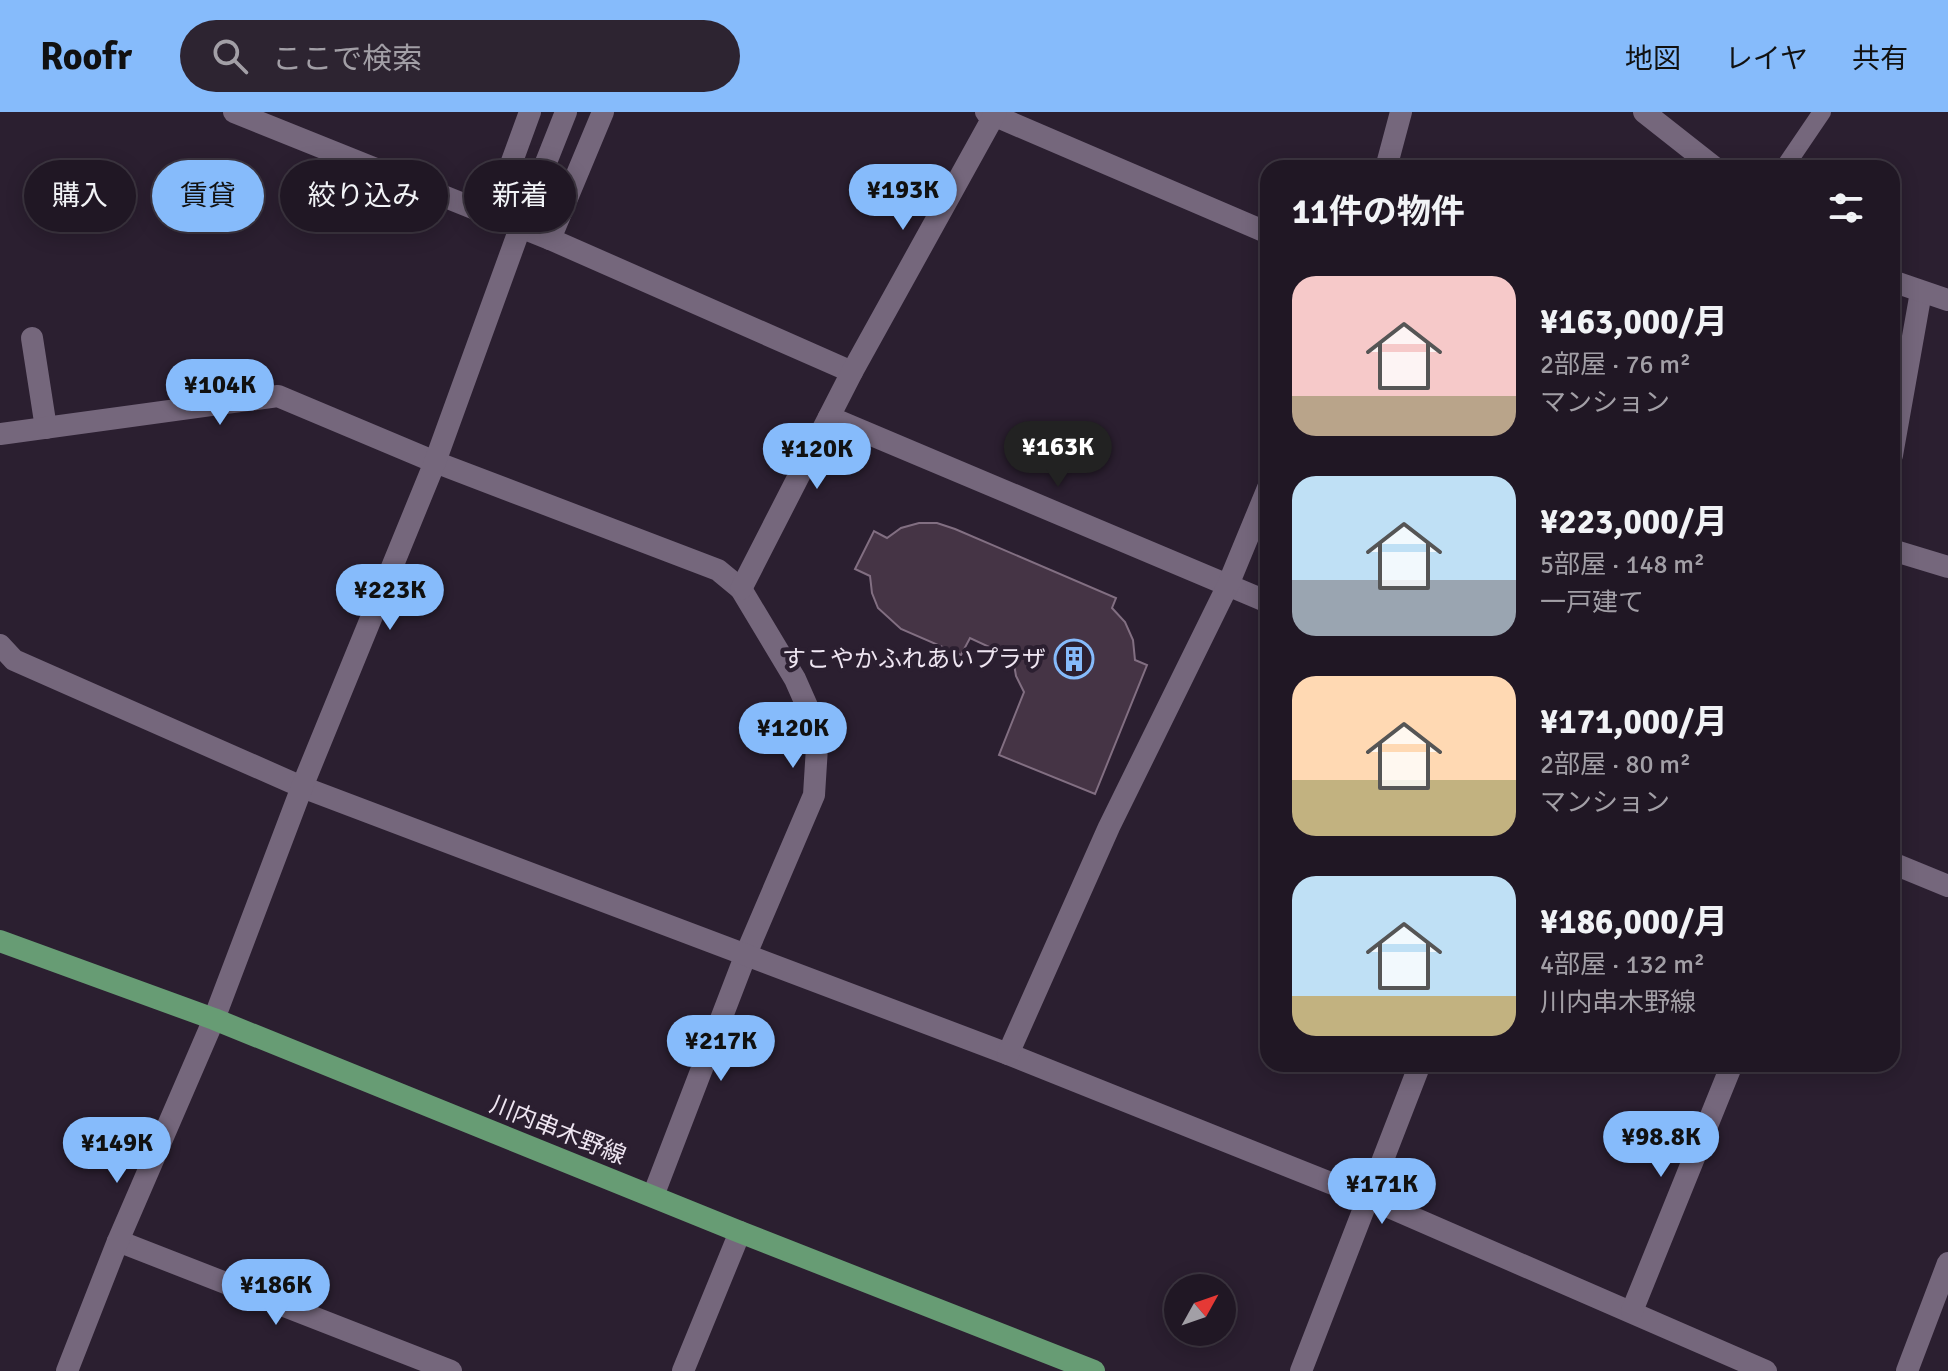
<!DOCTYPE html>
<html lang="ja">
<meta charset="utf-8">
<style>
:root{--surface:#201724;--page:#2d2431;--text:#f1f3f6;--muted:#a29fa6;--line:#3d3641;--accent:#86bbfb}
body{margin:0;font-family:Signika,"Noto Sans JP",sans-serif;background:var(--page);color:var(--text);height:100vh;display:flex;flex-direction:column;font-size:30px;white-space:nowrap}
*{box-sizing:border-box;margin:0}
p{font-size:26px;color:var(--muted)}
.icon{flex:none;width:44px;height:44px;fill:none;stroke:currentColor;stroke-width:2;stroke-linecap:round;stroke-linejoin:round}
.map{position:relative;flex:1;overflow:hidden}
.drawer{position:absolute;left:1260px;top:48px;width:640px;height:912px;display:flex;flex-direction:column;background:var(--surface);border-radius:24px;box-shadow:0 4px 20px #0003,0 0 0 2px var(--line)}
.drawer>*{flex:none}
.guide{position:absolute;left:24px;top:48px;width:760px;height:72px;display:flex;gap:16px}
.needle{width:52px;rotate:50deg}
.tools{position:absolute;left:1164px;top:1162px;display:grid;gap:16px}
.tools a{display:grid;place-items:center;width:72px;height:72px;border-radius:50%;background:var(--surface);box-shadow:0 4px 20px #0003,0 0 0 2px var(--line);font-size:40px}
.price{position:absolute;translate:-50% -68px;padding:0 18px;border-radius:28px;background:var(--accent);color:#111;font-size:26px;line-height:52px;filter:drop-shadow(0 2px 4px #0008)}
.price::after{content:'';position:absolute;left:50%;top:48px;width:24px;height:18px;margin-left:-12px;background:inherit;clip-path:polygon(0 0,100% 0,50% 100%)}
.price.on{background:#222;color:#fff}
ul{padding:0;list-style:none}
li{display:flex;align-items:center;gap:24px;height:200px;padding:0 32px}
li span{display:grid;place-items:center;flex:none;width:224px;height:160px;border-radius:24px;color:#555}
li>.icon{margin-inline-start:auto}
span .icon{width:96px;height:96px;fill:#fffc;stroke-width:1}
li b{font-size:34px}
h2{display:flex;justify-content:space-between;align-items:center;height:96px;padding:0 32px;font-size:34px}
.pill{padding:0 28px;border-radius:36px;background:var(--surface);box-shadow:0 4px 20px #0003,0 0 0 2px var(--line);font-size:28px;line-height:72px}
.pill.on{background:var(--accent);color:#111}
header{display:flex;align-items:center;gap:48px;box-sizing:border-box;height:112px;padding:0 40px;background:var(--accent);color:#111}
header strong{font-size:38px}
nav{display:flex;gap:44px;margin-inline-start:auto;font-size:28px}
.search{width:560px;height:72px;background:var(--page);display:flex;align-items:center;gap:20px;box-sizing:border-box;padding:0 28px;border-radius:44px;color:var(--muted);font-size:30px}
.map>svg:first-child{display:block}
.building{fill:#453445;stroke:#826f82;stroke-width:2}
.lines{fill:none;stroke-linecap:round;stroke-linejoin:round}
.service{stroke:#75677c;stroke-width:18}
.minor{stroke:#75677c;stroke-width:22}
.tertiary{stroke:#75677c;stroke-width:22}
.primary{stroke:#679c74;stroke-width:22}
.labels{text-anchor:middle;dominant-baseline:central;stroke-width:8;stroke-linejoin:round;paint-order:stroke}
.poi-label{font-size:24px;fill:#eee5f1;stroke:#2b1f30;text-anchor:end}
.street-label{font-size:24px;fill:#eee5f1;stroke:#2b1f30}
</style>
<header>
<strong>Roofr</strong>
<div class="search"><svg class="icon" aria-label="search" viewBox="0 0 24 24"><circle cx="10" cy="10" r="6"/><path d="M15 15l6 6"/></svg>ここで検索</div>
<nav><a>地図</a><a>レイヤ</a><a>共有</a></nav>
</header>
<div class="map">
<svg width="1948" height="1259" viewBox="0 0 1948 1259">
<rect width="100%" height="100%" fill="#2b1f30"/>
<polygon class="building" points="919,411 937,411 955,417 1116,486 1112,496 1125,510 1133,528 1135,548 1147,553 1095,682 999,643 1024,580 1016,564 1013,546 970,526 961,543 901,517 878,496 872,481 870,464 855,457 874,419 887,426 901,416"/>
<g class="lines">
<polyline class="service" points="1784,56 1822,0"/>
<g class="minor">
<polyline points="234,0 550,127 852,260"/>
<polyline points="986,0 1268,121"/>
<polyline points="1386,56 1401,0"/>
<polyline points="492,104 530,0"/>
<polyline points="550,127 603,0"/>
<polyline points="32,226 46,316"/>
<polyline points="829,305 1268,490"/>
<polyline points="0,322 278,284 435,350 718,458 741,477 795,567 818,619 814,683 746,842 653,1084"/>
<polyline points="1892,343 1921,180"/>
<polyline points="1892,438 1948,455"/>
<polyline points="741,477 852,260 996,0"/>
<polyline points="0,533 14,548 302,675 1008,942 1368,1086 1766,1259"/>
<polyline points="1892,751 1948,774"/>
<polyline points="1008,942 1109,715 1228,473 1268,376"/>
<polyline points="118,1129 451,1259"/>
<polyline points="1632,1199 1732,952"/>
<polyline points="683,1259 740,1120"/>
<polyline points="1907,1259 1948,1151"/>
</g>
<g class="tertiary">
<polyline points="1644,0 1715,56"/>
<polyline points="1892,169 1948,188"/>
<polyline points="67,1259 118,1129 214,907 302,675 435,350 520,116 566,0"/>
<polyline points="1301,1259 1420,952"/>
</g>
<polyline class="primary" points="0,829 214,907 740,1120 1094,1259"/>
</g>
<defs>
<g id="building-ring" transform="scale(2)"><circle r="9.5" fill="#2b1f30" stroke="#86bbfb" stroke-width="1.5"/><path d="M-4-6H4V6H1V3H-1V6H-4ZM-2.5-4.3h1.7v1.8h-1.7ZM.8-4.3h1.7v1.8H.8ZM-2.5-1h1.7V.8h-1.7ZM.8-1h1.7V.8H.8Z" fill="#86bbfb"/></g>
</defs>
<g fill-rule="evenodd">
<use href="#building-ring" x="1074" y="547"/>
</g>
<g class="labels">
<g class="poi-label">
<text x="1046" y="547">すこやかふれあいプラザ</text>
</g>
<g class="street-label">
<text transform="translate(558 1018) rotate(22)">川内串木野線</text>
</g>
</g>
</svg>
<div class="tools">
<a><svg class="needle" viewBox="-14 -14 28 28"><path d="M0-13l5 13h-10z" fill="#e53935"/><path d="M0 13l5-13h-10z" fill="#a29fa6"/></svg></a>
</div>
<b class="price" style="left:903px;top:120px">¥193K</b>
<b class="price" style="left:220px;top:315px">¥104K</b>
<b class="price on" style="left:1058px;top:377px">¥163K</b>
<b class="price" style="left:817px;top:379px">¥120K</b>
<b class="price" style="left:390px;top:520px">¥223K</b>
<b class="price" style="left:793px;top:658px">¥120K</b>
<b class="price" style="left:721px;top:971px">¥217K</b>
<b class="price" style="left:1661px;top:1067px">¥98.8K</b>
<b class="price" style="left:117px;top:1073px">¥149K</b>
<b class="price" style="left:1382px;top:1114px">¥171K</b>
<b class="price" style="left:276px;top:1215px">¥186K</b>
<div class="guide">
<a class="pill">購入</a>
<a class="pill on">賃貸</a>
<a class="pill">絞り込み</a>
<a class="pill">新着</a>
</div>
<section class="drawer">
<h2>11件の物件<svg class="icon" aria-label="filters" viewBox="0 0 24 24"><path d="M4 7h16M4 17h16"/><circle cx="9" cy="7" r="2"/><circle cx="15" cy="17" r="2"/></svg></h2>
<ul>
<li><span style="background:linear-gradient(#f6c9c9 75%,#b9a48a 0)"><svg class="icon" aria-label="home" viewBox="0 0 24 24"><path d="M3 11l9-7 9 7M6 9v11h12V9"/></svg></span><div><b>¥163,000/月</b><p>2部屋 · 76 m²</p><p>マンション</p></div></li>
<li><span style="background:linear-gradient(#bfe0f5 65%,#9aa5b1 0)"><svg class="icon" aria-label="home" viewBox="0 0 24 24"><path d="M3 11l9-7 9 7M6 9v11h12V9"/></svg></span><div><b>¥223,000/月</b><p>5部屋 · 148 m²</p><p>一戸建て</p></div></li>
<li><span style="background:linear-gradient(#ffd9b3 65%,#c2b280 0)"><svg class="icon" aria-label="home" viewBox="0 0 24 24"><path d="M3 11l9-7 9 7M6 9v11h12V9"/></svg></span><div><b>¥171,000/月</b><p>2部屋 · 80 m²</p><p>マンション</p></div></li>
<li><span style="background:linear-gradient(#bfe0f5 75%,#c2b280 0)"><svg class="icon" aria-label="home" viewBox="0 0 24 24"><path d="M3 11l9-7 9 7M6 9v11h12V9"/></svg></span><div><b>¥186,000/月</b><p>4部屋 · 132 m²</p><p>川内串木野線</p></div></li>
</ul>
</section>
</div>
